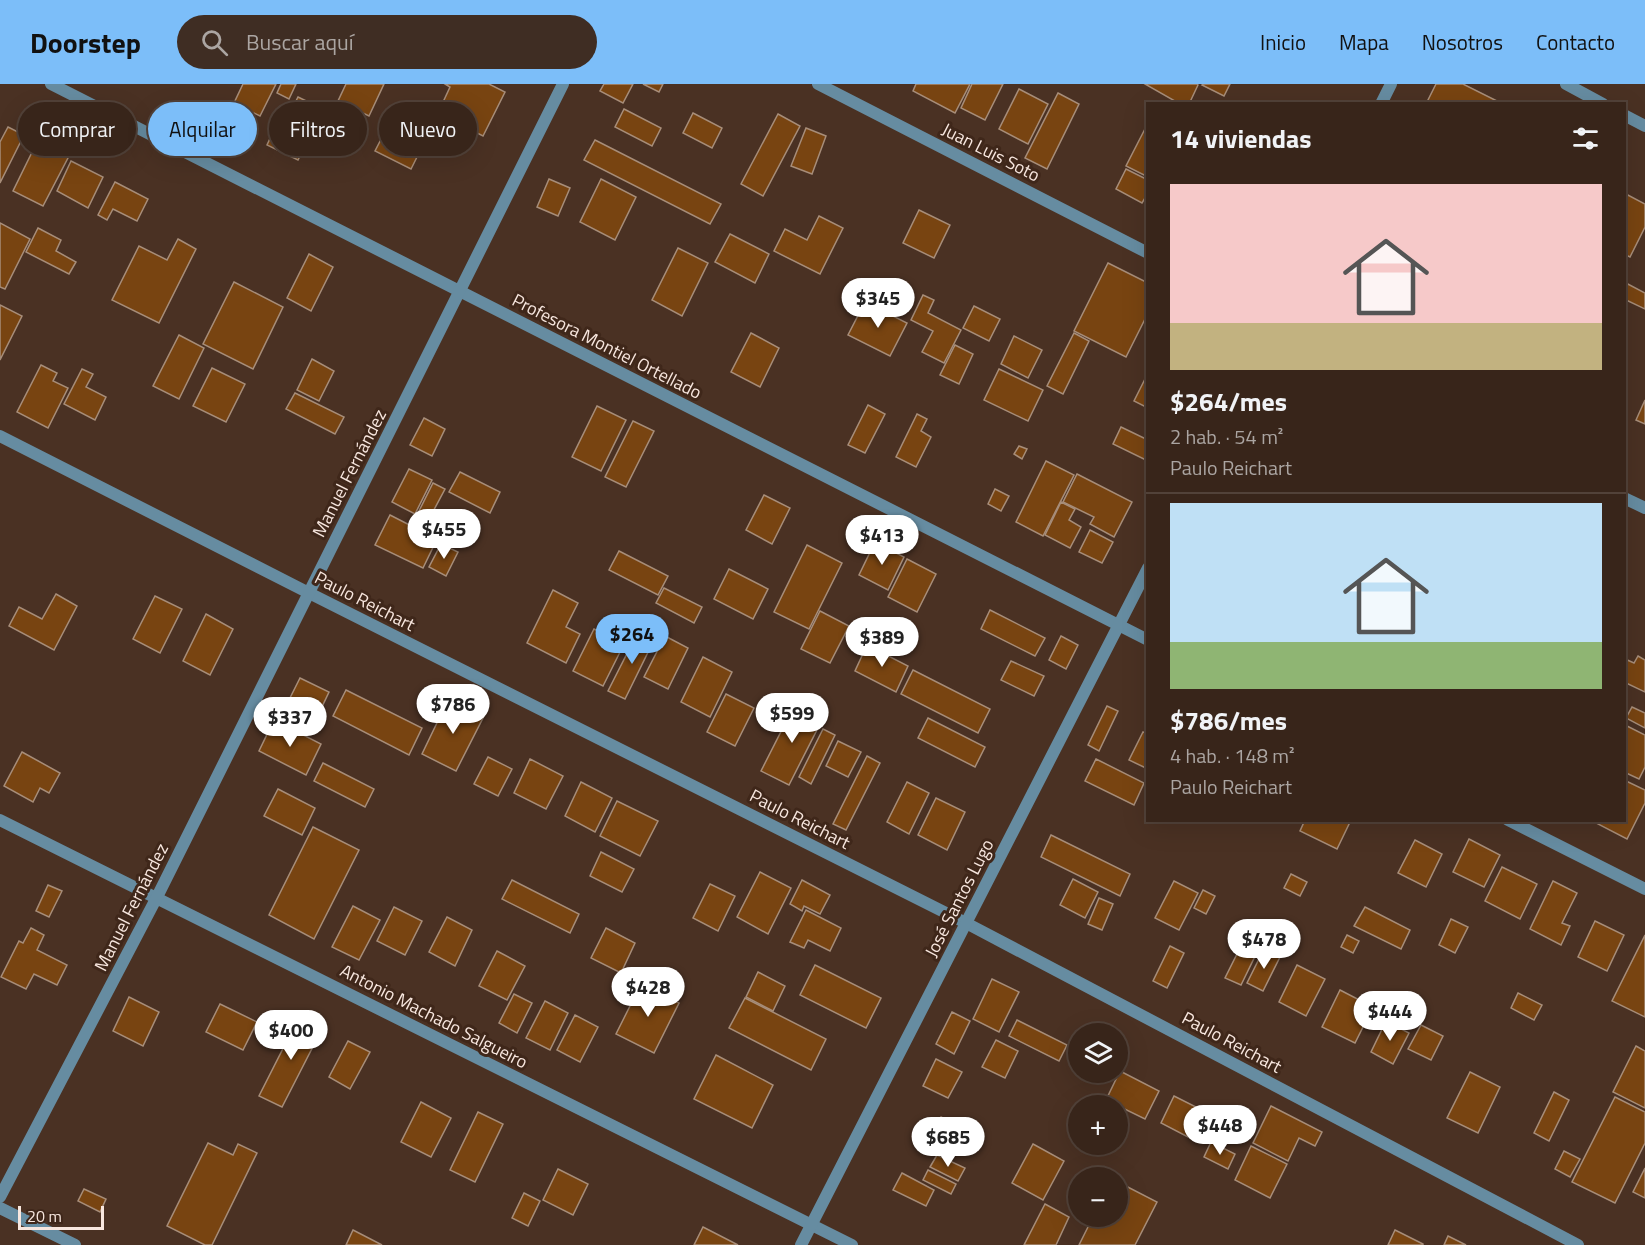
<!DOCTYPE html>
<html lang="es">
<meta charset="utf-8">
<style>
:root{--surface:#38251a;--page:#3f2d23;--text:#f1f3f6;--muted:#aba5a2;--line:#524239;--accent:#7cbef9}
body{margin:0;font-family:"Titillium Web",sans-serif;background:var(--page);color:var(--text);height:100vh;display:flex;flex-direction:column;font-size:22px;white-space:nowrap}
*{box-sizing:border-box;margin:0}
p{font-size:20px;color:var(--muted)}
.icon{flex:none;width:33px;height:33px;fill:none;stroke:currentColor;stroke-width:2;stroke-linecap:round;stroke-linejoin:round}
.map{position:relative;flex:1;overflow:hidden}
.side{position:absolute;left:1146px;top:18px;width:480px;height:720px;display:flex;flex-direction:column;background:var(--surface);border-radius:0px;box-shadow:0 6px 24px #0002,0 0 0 2px var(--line)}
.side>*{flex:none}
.guide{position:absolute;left:18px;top:18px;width:570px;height:54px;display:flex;gap:12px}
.tools{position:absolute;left:1068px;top:939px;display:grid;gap:12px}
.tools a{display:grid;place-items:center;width:60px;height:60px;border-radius:50%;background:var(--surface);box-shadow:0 6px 24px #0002,0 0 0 2px var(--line);font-size:30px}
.scale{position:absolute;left:18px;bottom:15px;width:86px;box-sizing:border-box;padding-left:6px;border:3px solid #f8e7df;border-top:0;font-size:16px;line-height:21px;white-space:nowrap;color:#f8e7df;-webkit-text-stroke:4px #3f271a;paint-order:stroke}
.price{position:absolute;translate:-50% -51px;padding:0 14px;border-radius:21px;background:#fff;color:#222;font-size:20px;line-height:39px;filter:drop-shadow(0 2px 3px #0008)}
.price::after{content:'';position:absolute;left:50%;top:36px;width:18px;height:14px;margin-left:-9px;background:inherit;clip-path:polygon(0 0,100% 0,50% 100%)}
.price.active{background:var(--accent);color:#111}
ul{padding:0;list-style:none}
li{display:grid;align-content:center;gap:12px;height:318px;padding:0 24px}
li+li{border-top:2px solid var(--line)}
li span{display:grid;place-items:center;height:186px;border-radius:0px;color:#555}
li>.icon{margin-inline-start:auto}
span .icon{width:108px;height:108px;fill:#fffc;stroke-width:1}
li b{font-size:26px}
h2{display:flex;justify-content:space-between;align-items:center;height:72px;padding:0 24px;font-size:26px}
.pill{padding:0 21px;border-radius:27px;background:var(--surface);box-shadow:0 6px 24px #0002,0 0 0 2px var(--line);font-size:21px;line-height:54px}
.pill.active{background:var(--accent);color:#111}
header{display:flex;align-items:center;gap:36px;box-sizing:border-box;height:84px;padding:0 30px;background:var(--accent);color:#111}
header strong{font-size:28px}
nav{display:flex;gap:33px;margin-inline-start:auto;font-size:21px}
.search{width:420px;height:54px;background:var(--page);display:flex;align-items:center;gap:15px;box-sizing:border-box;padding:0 21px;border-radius:33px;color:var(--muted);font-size:22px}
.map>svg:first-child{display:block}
.building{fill:#784411;stroke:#a78d79;stroke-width:1.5}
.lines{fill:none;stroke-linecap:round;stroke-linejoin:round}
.street{stroke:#668ca1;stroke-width:12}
.labels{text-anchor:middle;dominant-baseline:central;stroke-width:6;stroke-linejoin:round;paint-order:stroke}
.street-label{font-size:18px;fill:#f8e7df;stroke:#3f271a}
</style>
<header>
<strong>Doorstep</strong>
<div class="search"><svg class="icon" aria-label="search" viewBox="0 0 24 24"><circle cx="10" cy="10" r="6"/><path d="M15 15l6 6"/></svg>Buscar aquí</div>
<nav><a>Inicio</a><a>Mapa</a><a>Nosotros</a><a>Contacto</a></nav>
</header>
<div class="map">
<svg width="1645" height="1161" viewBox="0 0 1645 1161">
<rect width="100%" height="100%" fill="#4a3123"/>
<g class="building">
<polygon points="243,0 276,0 260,32 234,19"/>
<polygon points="281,0 296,0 289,15 277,9"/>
<polygon points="346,0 384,0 369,32 338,17"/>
<polygon points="445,0 489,0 505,8 483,52 438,29 450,3"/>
<polygon points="604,0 633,0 623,19 600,7"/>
<polygon points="643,0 663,0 659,8"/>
<polygon points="916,0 970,0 955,29 913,7"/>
<polygon points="972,0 1003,0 985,36 961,24"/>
<polygon points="1145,0 1197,0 1198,1 1189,20 1180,20"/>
<polygon points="1203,0 1230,0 1224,12 1202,1"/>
<polygon points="1436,0 1463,0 1499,18 1499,20 1431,20 1427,18"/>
<polygon points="1019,5 1048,20 1028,60 999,45"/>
<polygon points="1058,9 1079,20 1047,85 1025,74"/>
<polygon points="298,13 323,25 298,76 267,61 274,46 280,49"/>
<polygon points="624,25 661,44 652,62 615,43"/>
<polygon points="693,29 722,44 712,64 683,49"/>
<polygon points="778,30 800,42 763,112 741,100"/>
<polygon points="390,38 425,57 411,85 375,67"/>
<polygon points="1148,39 1148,93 1126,82"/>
<polygon points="8,43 24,51 0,99 0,58"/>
<polygon points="806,44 826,52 812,90 791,82"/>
<polygon points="39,54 70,70 43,122 13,107"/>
<polygon points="595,56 721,120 710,140 584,76"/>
<polygon points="71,77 103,93 88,124 57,107"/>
<polygon points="1126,85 1148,96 1148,109 1142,119 1116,105"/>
<polygon points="549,95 570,104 558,132 537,123"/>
<polygon points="601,95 636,113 615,156 580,138"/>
<polygon points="115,98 148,115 137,137 113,125 107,136 98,131"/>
<polygon points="1624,109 1645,120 1645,143 1630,173 1624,170"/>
<polygon points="919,126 950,141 934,174 903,159"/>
<polygon points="819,132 843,144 820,190 774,167 785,145 807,156"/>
<polygon points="0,139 30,155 5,205 0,203"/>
<polygon points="38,144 61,156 56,167 76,178 69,190 26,168"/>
<polygon points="730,150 769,170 755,199 715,178"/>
<polygon points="178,155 196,165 159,239 112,216 139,162 167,176"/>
<polygon points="678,164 708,179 682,232 652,216"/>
<polygon points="309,170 333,183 311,227 287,214"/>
<polygon points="1108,179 1148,199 1148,229 1126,273 1074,247"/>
<polygon points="234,198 283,223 253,285 203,260"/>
<polygon points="1624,198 1645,209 1645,225 1624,215"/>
<polygon points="923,211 934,216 928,229 961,246 944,279 922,268 933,247 911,236"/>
<polygon points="865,218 907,239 890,272 848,251"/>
<polygon points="0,221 22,232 0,276"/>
<polygon points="974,222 1000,235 989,257 963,244"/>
<polygon points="751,249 779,264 760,303 731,288"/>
<polygon points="1074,249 1089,257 1063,310 1047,302"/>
<polygon points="179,251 204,264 179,315 153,302"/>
<polygon points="1014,252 1042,266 1028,294 1001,280"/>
<polygon points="955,261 973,270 959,300 940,291"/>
<polygon points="312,275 334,287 319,317 297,306"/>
<polygon points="41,281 57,289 53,297 68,304 48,344 17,328"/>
<polygon points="212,284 245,300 226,338 193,322"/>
<polygon points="82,285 93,290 86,303 106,313 95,336 64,320"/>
<polygon points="999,285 1043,306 1028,337 984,316"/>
<polygon points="1148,289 1148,324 1134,317"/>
<polygon points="295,309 344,333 335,350 286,325"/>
<polygon points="1645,316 1645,340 1636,336"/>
<polygon points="868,321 885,330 865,369 848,361"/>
<polygon points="597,322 626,336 601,387 572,373"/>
<polygon points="917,330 927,335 921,347 931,353 916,383 896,373"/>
<polygon points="424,334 445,345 432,372 410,361"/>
<polygon points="633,337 654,347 626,403 605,393"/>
<polygon points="1121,343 1148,356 1148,377 1113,360"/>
<polygon points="1019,362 1027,365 1022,375 1014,370"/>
<polygon points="1046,377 1074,391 1043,452 1016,438"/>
<polygon points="409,385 432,396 415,430 392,418"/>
<polygon points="460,388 500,408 490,429 449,408"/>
<polygon points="1077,390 1132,418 1114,453 1090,440 1094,433 1063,418"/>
<polygon points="433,399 445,405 428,437 417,431"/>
<polygon points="995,405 1009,412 1001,427 988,420"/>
<polygon points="764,411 790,424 772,460 746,446"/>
<polygon points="1061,418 1075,425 1069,436 1081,443 1070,464 1045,451"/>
<polygon points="390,431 437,455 423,484 375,461"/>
<polygon points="1090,446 1113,458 1102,479 1079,468"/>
<polygon points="875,458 904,473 888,506 859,491"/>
<polygon points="441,460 458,468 446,492 429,483"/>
<polygon points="807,461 842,479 809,545 774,528"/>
<polygon points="619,467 668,492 658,511 609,486"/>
<polygon points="907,475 936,490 917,528 888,513"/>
<polygon points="729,485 768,505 753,535 714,515"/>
<polygon points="664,504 702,523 694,539 656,519"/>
<polygon points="553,506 578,519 566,543 580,550 566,579 527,559"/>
<polygon points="56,510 77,522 54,566 9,542 19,523 42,535"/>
<polygon points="155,512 182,525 160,569 133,555"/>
<polygon points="990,526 1045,554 1035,572 981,545"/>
<polygon points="820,527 849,542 830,579 801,565"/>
<polygon points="206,530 233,545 210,591 183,577"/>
<polygon points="594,545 624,560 603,602 573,587"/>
<polygon points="639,546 655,554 625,615 608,607"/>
<polygon points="665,552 688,564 668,605 644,593"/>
<polygon points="1061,552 1078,561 1066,585 1049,576"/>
<polygon points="867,561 908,582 896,608 855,587"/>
<polygon points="1638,572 1645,576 1645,608 1624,598 1625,575 1634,579"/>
<polygon points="703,573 732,588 710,633 681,618"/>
<polygon points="1011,577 1044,592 1034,612 1001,596"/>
<polygon points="913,586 990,625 978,649 901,610"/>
<polygon points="300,594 329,608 319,629 290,614"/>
<polygon points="346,606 422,644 409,671 333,632"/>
<polygon points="726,610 754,624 735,662 707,648"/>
<polygon points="449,614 484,632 456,687 422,670"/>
<polygon points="796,618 824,632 789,701 761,687"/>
<polygon points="1107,622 1118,627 1099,667 1088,661"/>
<polygon points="1632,623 1645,629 1645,644 1626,634"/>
<polygon points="928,634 985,663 975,683 918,654"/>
<polygon points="274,636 321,660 306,691 259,667"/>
<polygon points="1627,642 1645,651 1645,683 1639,695 1624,688 1624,647"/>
<polygon points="823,645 835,651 811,700 799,693"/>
<polygon points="1143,648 1148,650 1148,685 1129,676"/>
<polygon points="838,657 861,668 848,693 826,682"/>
<polygon points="22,668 60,689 49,709 40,704 33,718 4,702"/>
<polygon points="867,672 880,679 846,746 833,740"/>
<polygon points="488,673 512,685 498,712 474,700"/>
<polygon points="530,675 563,692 546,725 514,709"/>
<polygon points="1096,675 1144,699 1134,721 1085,697"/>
<polygon points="323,679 374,705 365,723 314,697"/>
<polygon points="1624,696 1645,706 1645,719 1627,755 1596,739 1597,736 1624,736"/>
<polygon points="581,698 612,714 595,748 565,732"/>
<polygon points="907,698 929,709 909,750 887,738"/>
<polygon points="278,705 315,724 302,751 264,732"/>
<polygon points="936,714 965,728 947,766 918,751"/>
<polygon points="617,717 658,737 640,772 600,752"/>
<polygon points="1305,736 1351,736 1337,765 1300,747"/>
<polygon points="313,743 359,766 314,855 269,831"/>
<polygon points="1051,751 1130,790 1120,812 1041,773"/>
<polygon points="1469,755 1500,771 1484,803 1453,788"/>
<polygon points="1415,756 1442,770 1426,803 1398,789"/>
<polygon points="601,768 634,785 622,808 590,792"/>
<polygon points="1502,783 1537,800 1520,835 1485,817"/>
<polygon points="760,788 791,804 768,850 737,833"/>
<polygon points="1291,790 1307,798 1300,812 1284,804"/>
<polygon points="1073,795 1098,808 1085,834 1060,821"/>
<polygon points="512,796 579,830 570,849 502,815"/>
<polygon points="802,796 830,811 820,830 804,822 802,827 790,820"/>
<polygon points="1174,797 1198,809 1179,846 1155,834"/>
<polygon points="1553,797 1577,809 1562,839 1570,842 1561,861 1530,845"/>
<polygon points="710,800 735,812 718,847 693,834"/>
<polygon points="48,801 62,807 49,833 36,827"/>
<polygon points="1203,806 1215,812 1206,830 1194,824"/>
<polygon points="1099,814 1113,820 1102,846 1088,840"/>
<polygon points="353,822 380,836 359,876 332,863"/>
<polygon points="394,823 422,837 405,871 377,857"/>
<polygon points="1365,823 1410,846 1401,865 1354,842"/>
<polygon points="806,826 841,844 830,867 808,856 804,864 790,858"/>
<polygon points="447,833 472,846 455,882 429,868"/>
<polygon points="1451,835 1468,843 1455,869 1439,861"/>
<polygon points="1595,837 1624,851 1607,887 1578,873"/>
<polygon points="31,844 44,851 37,866 67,881 57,901 34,890 26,905 1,893 19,857 23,859"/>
<polygon points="606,844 635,859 621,889 591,874"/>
<polygon points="1347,851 1359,857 1353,869 1341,863"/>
<polygon points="1645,851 1645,933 1612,917"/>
<polygon points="1245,854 1260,862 1241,901 1225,894"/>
<polygon points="1170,862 1184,869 1167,904 1153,897"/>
<polygon points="1264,865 1280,873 1263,907 1247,899"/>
<polygon points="497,867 525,882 507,916 479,902"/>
<polygon points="815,881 881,914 866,944 800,911"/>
<polygon points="1297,881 1325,895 1306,932 1279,918"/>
<polygon points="758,888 785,902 773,927 746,913"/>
<polygon points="992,895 1019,908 999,948 973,935"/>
<polygon points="641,900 679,919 654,969 616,950"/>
<polygon points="1340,906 1373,923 1355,959 1322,943"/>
<polygon points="1518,909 1542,921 1534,936 1511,924"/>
<polygon points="514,910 532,919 517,949 499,939"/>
<polygon points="129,913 159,928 143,962 113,947"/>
<polygon points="745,914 826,955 811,986 729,944"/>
<polygon points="545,917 568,929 550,966 526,954"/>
<polygon points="220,920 257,938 243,966 206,948"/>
<polygon points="952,928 970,937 954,970 936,960"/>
<polygon points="300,931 323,943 282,1023 259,1012"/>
<polygon points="575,931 598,943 580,978 557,966"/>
<polygon points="1017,936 1067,961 1059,977 1009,952"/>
<polygon points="1386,937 1409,949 1393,980 1371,968"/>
<polygon points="1421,941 1443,952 1431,976 1408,965"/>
<polygon points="996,956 1018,967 1005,994 982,983"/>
<polygon points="348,957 370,968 350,1005 329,993"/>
<polygon points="1636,962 1645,967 1645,1024 1613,1008"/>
<polygon points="716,971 773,1001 752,1044 694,1015"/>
<polygon points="936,975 962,988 948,1014 923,1002"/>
<polygon points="1120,987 1159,1007 1145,1035 1106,1016"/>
<polygon points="1470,988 1500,1003 1478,1049 1447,1034"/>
<polygon points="1554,1008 1569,1016 1549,1057 1534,1049"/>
<polygon points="1174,1012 1202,1026 1188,1053 1161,1039"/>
<polygon points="1615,1013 1645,1028 1645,1059 1615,1119 1572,1098"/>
<polygon points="421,1018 451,1034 431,1073 401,1058"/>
<polygon points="1271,1022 1322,1048 1315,1062 1299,1054 1288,1077 1253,1059"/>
<polygon points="478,1028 503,1040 475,1098 450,1086"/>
<polygon points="941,1033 964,1045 954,1066 931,1055"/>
<polygon points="1211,1058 1235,1070 1228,1085 1204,1073"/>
<polygon points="208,1059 233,1071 238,1060 257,1069 212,1161 205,1161 167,1142"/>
<polygon points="1033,1060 1064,1077 1043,1116 1012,1099"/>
<polygon points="1251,1062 1287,1080 1270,1114 1235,1096"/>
<polygon points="1564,1067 1580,1075 1570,1093 1555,1085"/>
<polygon points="937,1071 965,1084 958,1097 930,1083"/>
<polygon points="1645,1084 1645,1114 1633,1108"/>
<polygon points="558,1085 588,1100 573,1131 543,1116"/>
<polygon points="928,1086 956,1100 951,1110 923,1096"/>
<polygon points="902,1089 934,1106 926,1122 893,1106"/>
<polygon points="1118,1098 1157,1118 1135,1161 1079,1161 1093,1133 1103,1138 1105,1132 1118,1132"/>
<polygon points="84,1105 106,1115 100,1128 78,1117"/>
<polygon points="524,1109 540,1117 528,1142 512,1134"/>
<polygon points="1045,1120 1069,1133 1056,1161 1024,1161"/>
<polygon points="703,1143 738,1161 694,1161"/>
<polygon points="353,1146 382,1161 346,1161"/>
<polygon points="1395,1146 1423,1160 1423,1161 1388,1161"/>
<polygon points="1448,1152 1466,1161 1444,1161"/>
</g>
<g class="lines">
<g class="street">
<polyline points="51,0 1148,556"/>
<polyline points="818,0 1148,169"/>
<polyline points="1566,0 1603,20"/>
<polyline points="1381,20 1391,0"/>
<polyline points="1624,31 1645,42"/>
<polyline points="0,352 309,509 966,839 1578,1161"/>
<polyline points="1624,414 1645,424"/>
<polyline points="0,736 852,1161"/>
<polyline points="1508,736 1645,805"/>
<polyline points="0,1113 157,813 563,0"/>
<polyline points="0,1124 75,1161"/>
<polyline points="801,1161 1148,484"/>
</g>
</g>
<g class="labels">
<g class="street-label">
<text transform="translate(991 68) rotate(27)">Juan Luis Soto</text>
<text transform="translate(607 262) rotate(27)">Profesora Montiel Ortellado</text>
<text transform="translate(349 389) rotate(-63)">Manuel Fernández</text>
<text transform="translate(365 517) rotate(27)">Paulo Reichart</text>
<text transform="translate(800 735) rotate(27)">Paulo Reichart</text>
<text transform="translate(959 814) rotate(-63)">José Santos Lugo</text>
<text transform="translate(131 823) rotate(-63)">Manuel Fernández</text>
<text transform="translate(434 932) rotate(27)">Antonio Machado Salgueiro</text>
<text transform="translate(1232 958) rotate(28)">Paulo Reichart</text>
</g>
</g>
</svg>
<div class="tools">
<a><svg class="icon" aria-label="layers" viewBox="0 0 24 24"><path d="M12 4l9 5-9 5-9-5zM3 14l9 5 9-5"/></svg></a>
<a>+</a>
<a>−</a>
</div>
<div class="scale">20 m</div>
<b class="price" style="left:878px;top:245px">$345</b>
<b class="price" style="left:444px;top:476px">$455</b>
<b class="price" style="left:882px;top:482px">$413</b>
<b class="price active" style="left:632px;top:581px">$264</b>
<b class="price" style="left:882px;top:584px">$389</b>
<b class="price" style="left:453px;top:651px">$786</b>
<b class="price" style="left:792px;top:660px">$599</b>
<b class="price" style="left:290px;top:664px">$337</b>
<b class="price" style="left:1264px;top:886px">$478</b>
<b class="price" style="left:648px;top:934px">$428</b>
<b class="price" style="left:1390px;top:958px">$444</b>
<b class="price" style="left:291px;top:977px">$400</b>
<b class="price" style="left:1220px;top:1072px">$448</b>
<b class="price" style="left:948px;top:1084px">$685</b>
<div class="guide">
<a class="pill">Comprar</a>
<a class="pill active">Alquilar</a>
<a class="pill">Filtros</a>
<a class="pill">Nuevo</a>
</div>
<section class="side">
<h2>14 viviendas<svg class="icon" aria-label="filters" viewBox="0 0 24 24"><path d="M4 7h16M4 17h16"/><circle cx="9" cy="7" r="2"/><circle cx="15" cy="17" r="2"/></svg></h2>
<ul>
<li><span style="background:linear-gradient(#f6c9c9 75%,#c2b280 0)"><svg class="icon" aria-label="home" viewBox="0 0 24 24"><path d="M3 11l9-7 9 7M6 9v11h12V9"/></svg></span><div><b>$264/mes</b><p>2 hab. · 54 m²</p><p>Paulo Reichart</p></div></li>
<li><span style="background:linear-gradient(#bfe0f5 75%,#8fb573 0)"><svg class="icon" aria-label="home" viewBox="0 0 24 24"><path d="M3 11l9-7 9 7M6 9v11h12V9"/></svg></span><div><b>$786/mes</b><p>4 hab. · 148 m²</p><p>Paulo Reichart</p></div></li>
</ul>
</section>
</div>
